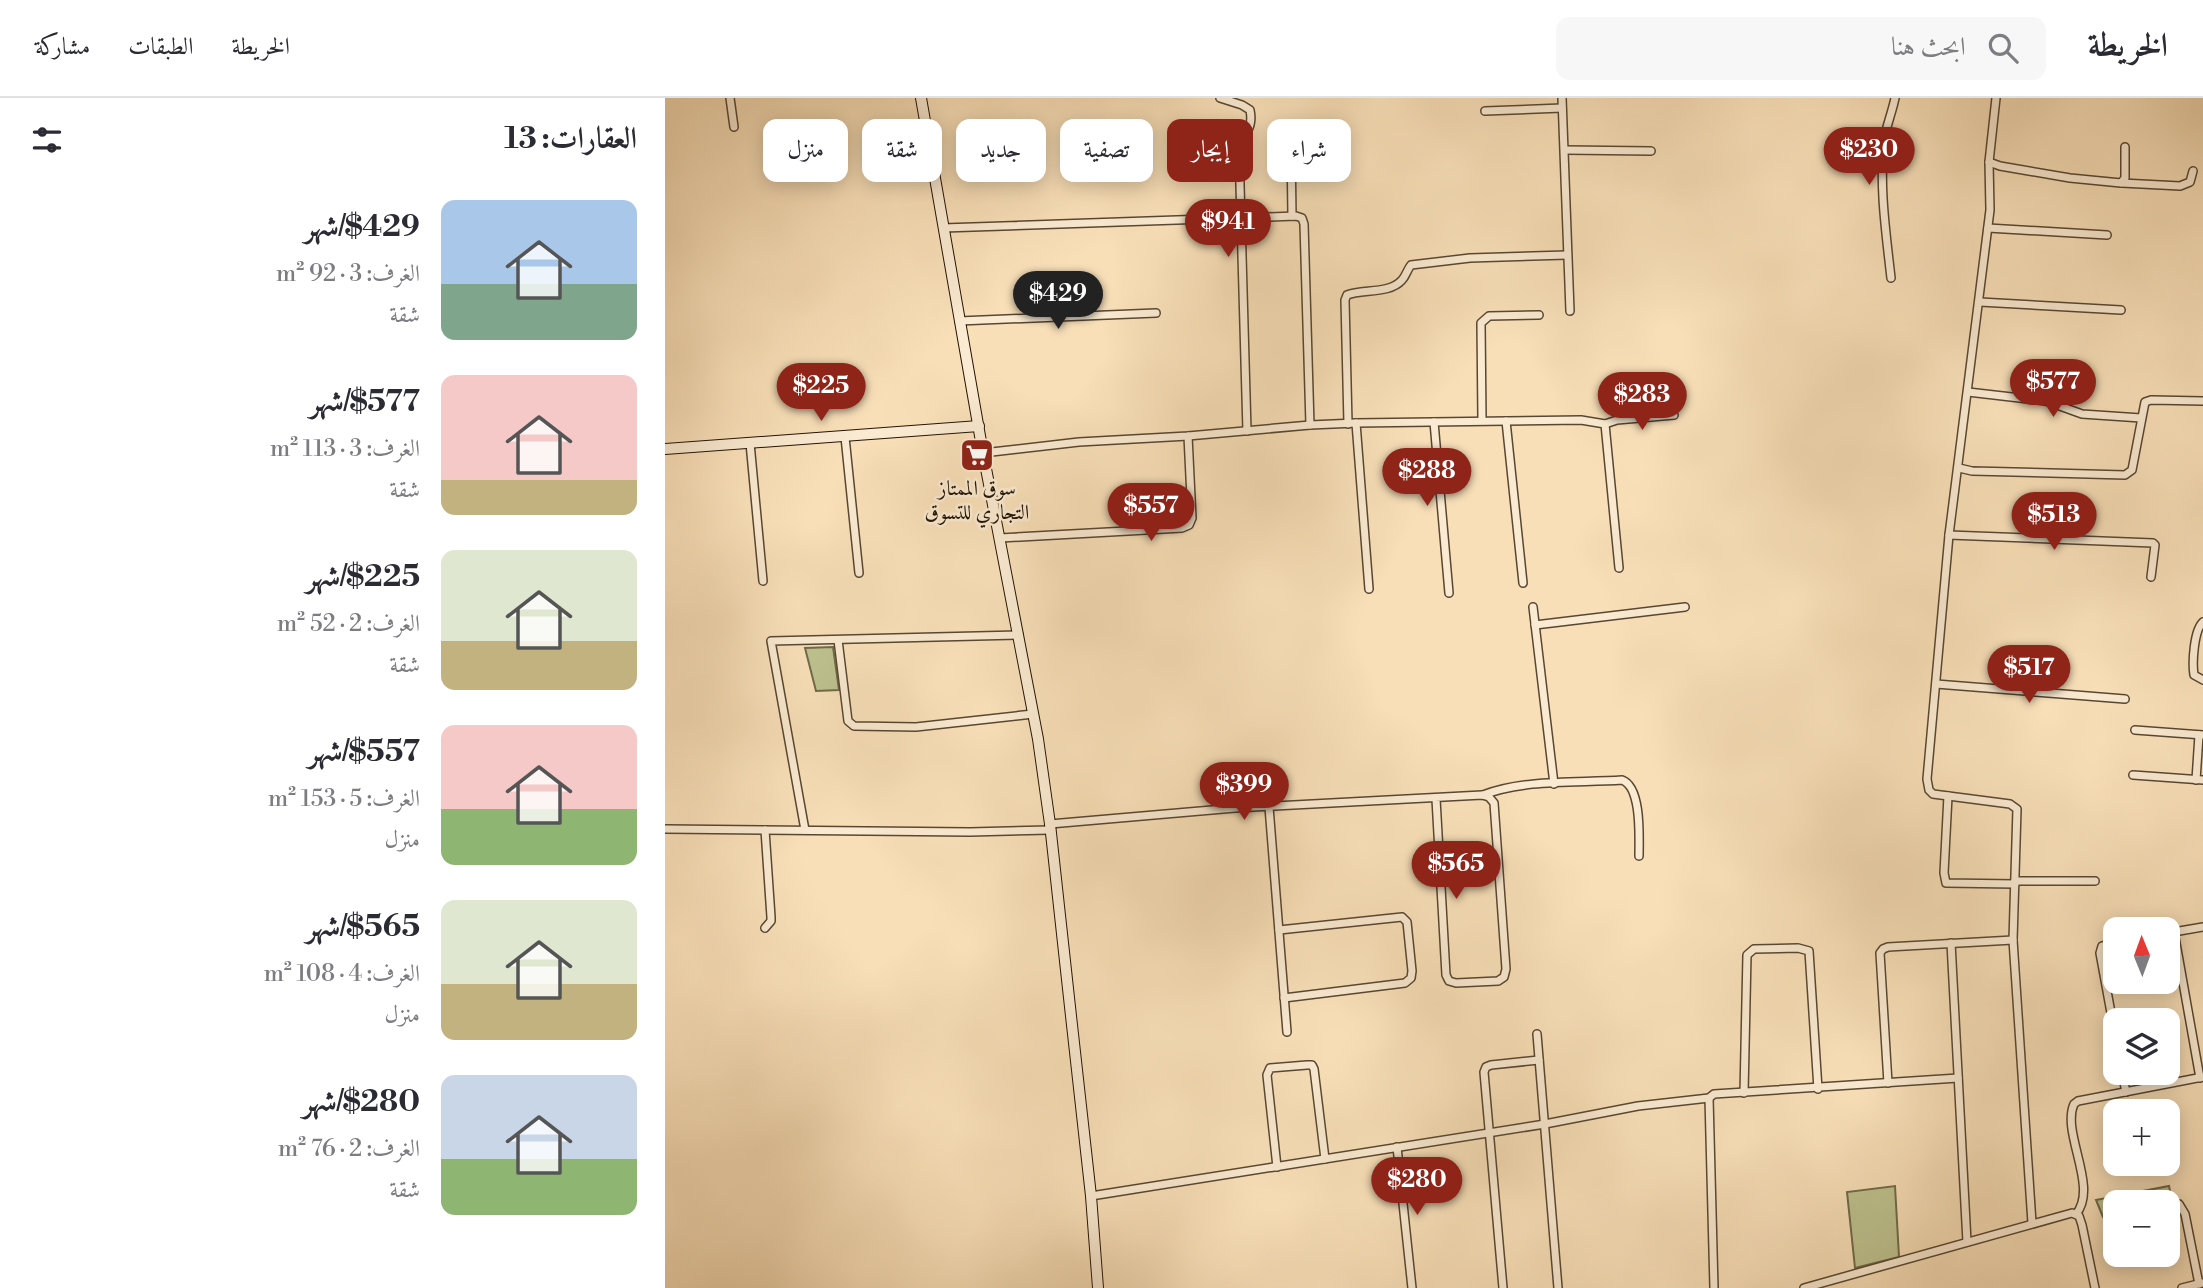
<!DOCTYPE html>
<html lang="ar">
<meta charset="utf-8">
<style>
:root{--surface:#fff;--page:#f7f7f7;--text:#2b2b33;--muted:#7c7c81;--line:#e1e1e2;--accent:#8f2418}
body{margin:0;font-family:"Libre Bodoni",Amiri,serif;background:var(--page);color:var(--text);direction:rtl;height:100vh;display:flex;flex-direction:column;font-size:26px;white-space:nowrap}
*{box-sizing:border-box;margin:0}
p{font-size:23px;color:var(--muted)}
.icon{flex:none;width:38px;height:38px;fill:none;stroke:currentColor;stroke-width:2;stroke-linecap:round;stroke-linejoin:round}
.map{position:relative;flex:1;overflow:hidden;direction:ltr}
.sheet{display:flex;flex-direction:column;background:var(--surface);width:665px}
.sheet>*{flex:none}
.banner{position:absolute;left:21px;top:21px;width:665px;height:63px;direction:rtl;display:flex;gap:14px}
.needle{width:46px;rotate:359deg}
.tools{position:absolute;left:1438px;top:819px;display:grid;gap:14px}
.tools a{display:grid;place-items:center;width:77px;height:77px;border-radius:14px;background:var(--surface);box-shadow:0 4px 18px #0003;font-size:35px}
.price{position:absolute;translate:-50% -60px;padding:0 16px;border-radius:24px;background:var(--accent);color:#fff;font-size:23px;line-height:46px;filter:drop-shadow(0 2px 4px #0008)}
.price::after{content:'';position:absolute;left:50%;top:42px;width:21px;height:16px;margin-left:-10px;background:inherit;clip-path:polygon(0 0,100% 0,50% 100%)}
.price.on{background:#222;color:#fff}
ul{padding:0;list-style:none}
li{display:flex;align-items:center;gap:21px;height:175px;padding:0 28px}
li span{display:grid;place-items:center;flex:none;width:196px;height:140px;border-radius:14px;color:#555}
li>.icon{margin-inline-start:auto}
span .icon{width:84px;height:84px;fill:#fffc;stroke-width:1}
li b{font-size:30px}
h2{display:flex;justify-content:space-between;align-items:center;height:84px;padding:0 28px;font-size:30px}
.chip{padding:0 24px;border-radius:14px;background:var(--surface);box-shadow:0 4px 18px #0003;font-size:24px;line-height:63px}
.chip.on{background:var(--accent);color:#fff}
header{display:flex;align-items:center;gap:42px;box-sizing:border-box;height:98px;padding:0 35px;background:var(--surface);border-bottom:2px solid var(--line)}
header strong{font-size:33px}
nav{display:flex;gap:38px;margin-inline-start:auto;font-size:24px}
.search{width:490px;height:63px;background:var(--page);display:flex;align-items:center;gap:18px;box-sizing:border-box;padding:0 24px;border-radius:14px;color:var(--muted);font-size:26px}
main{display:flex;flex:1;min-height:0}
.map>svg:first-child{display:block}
.green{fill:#bdc28f;stroke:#706b4a;stroke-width:2}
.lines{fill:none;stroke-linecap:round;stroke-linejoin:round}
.street-casing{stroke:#584732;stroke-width:10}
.secondary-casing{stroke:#231405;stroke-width:12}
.street{stroke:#faead1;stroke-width:7}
.secondary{stroke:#faead1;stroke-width:10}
.labels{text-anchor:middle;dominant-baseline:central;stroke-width:5;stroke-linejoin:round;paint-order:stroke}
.poi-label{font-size:21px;fill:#231405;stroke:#faead1}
</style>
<header>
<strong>الخريطة</strong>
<div class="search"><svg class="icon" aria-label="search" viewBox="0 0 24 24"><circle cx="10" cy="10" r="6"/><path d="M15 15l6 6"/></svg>ابحث هنا</div>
<nav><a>الخريطة</a><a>الطبقات</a><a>مشاركة</a></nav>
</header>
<main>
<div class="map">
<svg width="1538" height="1190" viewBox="0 0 1538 1190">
<rect width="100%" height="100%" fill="#f8dfb8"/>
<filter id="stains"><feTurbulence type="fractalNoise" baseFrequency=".00286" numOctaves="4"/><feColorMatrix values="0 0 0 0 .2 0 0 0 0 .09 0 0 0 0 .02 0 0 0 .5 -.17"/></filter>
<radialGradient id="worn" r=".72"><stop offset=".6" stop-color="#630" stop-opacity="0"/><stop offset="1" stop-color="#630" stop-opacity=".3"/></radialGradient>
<g class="green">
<polygon points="168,549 174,592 151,593 140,550"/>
<polygon points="1230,1088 1234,1159 1190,1170 1182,1094"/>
<polygon points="1504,1088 1507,1102 1498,1104 1451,1104 1451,1116 1438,1119 1431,1102"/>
</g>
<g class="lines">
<g class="street-casing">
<g id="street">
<polyline points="65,0 69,29"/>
<path d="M555,0L577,7L585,12C589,32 578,35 574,52L582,333"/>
<polyline points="897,0 905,213"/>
<polyline points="1331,0 1324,64 1325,112 1284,437 1262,681 1264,692 1268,696 1345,706 1352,711 1348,842 1367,1125"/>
<polyline points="820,13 897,10"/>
<polyline points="626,47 627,118"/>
<polyline points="900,52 986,53"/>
<polyline points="1324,64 1335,68 1405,80 1456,85 1460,80 1460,49"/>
<polyline points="1457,85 1515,88 1525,84 1528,73"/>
<polyline points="278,130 631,118 637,120 639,126 645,327"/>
<polyline points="1323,130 1442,137"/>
<path d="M1226,180C1221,135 1214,88 1219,43C1221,28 1227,15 1230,0"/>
<polyline points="1315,204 1456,212"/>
<polyline points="294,223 491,215"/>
<polyline points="1303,294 1381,303 1417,316 1476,320"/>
<polyline points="817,322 816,225 824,218 874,217"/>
<polyline points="841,323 858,485"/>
<polyline points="769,324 784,495"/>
<polyline points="691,325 704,491"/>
<path d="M683,326L680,202L682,197C698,191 725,196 737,182C741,178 742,172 746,167L805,160L902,157"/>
<polyline points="940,326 952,322 1009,317"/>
<polyline points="180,339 194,475"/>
<polyline points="85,345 98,483"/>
<polyline points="318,355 414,344 523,338 645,327 691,325 916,322 940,326 954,470"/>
<polyline points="1294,370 1307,373 1460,377 1467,372 1480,304 1486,302 1538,303"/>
<polyline points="1284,437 1488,445 1490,447 1486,479"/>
<polyline points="335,440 517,430 524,427 527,420 523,338"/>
<polyline points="868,509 889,686"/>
<path d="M1538,524C1529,532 1527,564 1529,577L1538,582"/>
<polyline points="870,527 1020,509"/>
<polyline points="173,542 183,623 189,628 251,629 368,616"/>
<polyline points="1271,586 1460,601"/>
<polyline points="1470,632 1538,637"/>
<polyline points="1468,677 1538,682"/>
<polyline points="1531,682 1534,637"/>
<path d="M818,697C859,681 913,685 957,682C977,689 974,740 974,758"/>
<polyline points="1283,698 1279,775 1281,785 1350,786"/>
<polyline points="604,709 622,934"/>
<polyline points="385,726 570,710 817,697 824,699 829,705 841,871 839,879 833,883 791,885 784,883 781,877 771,701"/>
<polyline points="0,731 305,734 385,732"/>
<polyline points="140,732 106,543 354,537"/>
<polyline points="1350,783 1430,783"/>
<polyline points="100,830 106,823 106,819 100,732"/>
<polyline points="614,832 737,819 742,824 747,873 746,880 740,885 619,900"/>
<polyline points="1509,834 1535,980"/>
<polyline points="1503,835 1538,829"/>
<polyline points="1451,844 1437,848 1435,855 1451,942"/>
<polyline points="1286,845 1302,1144"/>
<polyline points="872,936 893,1190"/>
<polyline points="1457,975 1461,994"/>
<polyline points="1223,985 1215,855 1218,851 1223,849 1348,842"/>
<polyline points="1079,995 1082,857 1089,851 1133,850 1144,853 1153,991"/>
<polyline points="1044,1000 1049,1190"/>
<polyline points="732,1049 747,1190"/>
<polyline points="612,1069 602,977 605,970 642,967 647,967 649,971 660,1061"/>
<polyline points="426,1098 880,1026 973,1008 1044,1000 1049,996 1293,980"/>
<polyline points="1503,1107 1514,1106 1520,1116 1534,1186"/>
<path d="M1411,1116C1434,1089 1396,1035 1409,1006L1413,1003L1538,979"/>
<polyline points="838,1190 819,974 821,969 826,967 874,962"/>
<polyline points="1139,1190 1407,1115 1414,1118 1417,1127 1430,1190"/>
<polyline points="1517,1190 1537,1185"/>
</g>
</g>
<g class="secondary-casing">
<g id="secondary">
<polyline points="256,0 318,355 373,641 385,726 406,918 426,1098 433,1190"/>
<polyline points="0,351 314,328"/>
</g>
</g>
<use href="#street" class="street"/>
<use href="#secondary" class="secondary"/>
</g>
<defs>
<g id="supermarket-square" transform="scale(1.75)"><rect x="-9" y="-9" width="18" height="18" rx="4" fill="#8f2418" stroke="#faead1"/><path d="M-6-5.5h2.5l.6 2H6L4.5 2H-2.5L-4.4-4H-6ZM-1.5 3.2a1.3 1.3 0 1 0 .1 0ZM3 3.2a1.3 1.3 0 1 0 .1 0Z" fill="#fff"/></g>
</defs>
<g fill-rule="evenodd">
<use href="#supermarket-square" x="312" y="357"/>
</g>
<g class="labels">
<g class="poi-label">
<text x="312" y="391">سوق الممتاز<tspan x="312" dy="24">التجاري للتسوق</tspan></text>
</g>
</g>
<rect width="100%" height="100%" filter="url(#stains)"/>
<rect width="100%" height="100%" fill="url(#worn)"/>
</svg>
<div class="tools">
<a><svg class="needle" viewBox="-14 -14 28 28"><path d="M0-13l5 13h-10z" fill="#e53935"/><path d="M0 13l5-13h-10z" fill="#7c7c81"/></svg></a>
<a><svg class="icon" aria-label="layers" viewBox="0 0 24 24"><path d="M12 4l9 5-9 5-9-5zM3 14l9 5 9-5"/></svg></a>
<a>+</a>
<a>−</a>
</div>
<b class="price" style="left:1204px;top:89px">$230</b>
<b class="price" style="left:563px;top:161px">$941</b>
<b class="price on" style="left:393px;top:233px">$429</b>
<b class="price" style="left:1388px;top:321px">$577</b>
<b class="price" style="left:156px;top:325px">$225</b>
<b class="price" style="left:977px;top:334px">$283</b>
<b class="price" style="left:762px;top:410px">$288</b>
<b class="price" style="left:486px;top:445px">$557</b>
<b class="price" style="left:1389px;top:454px">$513</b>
<b class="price" style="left:1364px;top:607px">$517</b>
<b class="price" style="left:579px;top:724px">$399</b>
<b class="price" style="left:791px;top:803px">$565</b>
<b class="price" style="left:752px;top:1119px">$280</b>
<div class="banner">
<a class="chip">شراء</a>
<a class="chip on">إيجار</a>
<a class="chip">تصفية</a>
<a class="chip">جديد</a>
<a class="chip">شقة</a>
<a class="chip">منزل</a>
</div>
</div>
<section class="sheet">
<h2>العقارات: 13<svg class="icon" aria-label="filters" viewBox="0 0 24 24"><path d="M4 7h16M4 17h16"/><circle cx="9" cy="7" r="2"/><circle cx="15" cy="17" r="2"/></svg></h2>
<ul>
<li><span style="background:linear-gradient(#a9c7e8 60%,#7fa58c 0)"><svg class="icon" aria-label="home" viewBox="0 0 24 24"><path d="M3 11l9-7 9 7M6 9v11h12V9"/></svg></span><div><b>$429/شهر</b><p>الغرف: 3 · 92 m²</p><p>شقة</p></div></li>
<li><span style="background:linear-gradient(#f6c9c9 75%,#c2b280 0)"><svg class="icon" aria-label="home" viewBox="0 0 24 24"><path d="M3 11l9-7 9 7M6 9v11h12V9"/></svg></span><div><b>$577/شهر</b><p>الغرف: 3 · 113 m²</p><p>شقة</p></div></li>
<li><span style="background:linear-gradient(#dfe7d0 65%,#c2b280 0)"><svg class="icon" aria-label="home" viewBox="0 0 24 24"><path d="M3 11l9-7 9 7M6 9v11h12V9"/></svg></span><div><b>$225/شهر</b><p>الغرف: 2 · 52 m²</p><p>شقة</p></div></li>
<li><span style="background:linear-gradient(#f6c9c9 60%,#8fb573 0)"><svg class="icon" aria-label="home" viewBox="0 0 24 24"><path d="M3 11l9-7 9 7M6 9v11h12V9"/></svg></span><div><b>$557/شهر</b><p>الغرف: 5 · 153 m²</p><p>منزل</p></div></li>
<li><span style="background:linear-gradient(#dfe7d0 60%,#c2b280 0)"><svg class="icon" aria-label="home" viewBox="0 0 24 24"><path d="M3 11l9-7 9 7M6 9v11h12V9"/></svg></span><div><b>$565/شهر</b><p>الغرف: 4 · 108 m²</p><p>منزل</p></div></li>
<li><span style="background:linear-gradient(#c9d6e8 60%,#8fb573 0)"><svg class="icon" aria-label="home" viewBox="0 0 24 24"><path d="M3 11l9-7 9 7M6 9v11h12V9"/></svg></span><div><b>$280/شهر</b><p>الغرف: 2 · 76 m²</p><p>شقة</p></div></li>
</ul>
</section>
</main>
